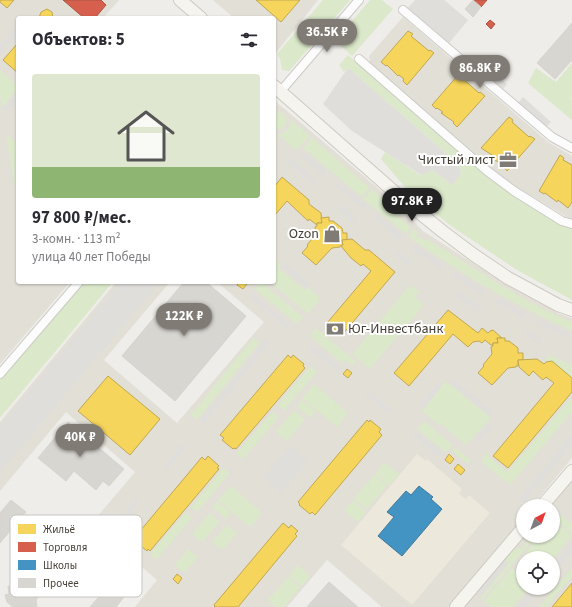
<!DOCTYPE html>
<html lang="ru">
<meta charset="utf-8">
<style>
:root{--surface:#fff;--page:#f2f2f3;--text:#2b2b33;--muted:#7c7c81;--line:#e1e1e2;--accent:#807b75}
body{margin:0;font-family:"Source Sans 3",sans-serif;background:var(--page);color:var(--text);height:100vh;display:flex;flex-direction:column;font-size:15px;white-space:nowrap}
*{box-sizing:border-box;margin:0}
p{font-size:13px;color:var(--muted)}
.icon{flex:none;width:22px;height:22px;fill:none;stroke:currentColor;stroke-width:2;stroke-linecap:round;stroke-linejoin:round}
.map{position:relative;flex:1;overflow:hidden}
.sheet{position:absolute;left:16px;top:16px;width:260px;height:268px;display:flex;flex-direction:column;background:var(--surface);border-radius:4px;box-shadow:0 1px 3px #0004}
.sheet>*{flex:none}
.needle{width:26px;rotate:41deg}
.fabs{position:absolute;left:516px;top:499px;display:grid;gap:8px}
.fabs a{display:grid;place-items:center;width:44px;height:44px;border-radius:50%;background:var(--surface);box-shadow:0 1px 3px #0004;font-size:20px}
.price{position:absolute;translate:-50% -34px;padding:0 9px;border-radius:14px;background:var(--accent);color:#fff;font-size:13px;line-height:26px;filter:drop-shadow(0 1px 2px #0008)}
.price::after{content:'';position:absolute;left:50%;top:24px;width:12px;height:9px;margin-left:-6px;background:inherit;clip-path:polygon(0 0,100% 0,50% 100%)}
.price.on{background:#222;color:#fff}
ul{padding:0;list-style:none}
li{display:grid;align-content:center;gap:8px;height:212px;padding:0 16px}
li+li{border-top:1px solid var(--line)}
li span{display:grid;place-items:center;height:124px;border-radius:4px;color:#555}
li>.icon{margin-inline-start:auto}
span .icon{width:72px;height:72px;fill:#fffc;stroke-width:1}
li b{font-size:17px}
h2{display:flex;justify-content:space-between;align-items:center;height:48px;padding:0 16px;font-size:17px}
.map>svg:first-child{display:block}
.residential{fill:#e2dfd6;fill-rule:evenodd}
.education{fill:#ece8db}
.green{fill:#dbe8ca}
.parking{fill:#e0deda}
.homes{fill:#f6d55c;stroke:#c1a851}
.shops{fill:#d6604d;stroke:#aa5646}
.schools{fill:#4393c3;stroke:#437a99}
.building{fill:#d8d6d1;stroke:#d7d4cf}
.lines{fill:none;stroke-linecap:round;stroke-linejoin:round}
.street-casing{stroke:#cccbc6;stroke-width:10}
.secondary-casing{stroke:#cccac0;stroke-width:14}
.street{stroke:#fcfcfc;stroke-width:8}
.secondary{stroke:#f5f4ef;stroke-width:12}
.labels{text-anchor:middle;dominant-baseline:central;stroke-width:4;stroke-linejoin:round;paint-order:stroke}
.poi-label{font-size:14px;fill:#443e36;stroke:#fff;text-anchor:end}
.key{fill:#fff;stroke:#c7c5c3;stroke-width:1}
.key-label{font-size:11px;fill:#443e36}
</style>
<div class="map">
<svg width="572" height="607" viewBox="0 0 572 607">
<rect width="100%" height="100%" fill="#eeede9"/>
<g class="residential">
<polygon points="0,0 119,0 103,18 18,18 18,282 70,282 0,364"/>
<polygon points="213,0 318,0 275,54 274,18 234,18"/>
<polygon points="403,17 548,142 572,156 572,220 505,180 370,63 369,56"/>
<polygon points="274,100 399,206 423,231 515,290 560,314 572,318 572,458 532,506 523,506 523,517 448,607 382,607 327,560 287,607 135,607 157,580 91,524 135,472 66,412 0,491 0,422 116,282 170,282 104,360 177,423 264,322 217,282 274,282"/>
<path d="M572,477V607H461L523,536H553V506H547ZM523,558H553V588H523Z"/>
</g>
<polygon class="education" points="417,454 426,461 427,459 462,489 459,493 464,498 466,499 469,495 490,513 412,605 341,545"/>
<g class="green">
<polygon points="323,0 350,0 289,71 282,70 280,59 277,54"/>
<polygon points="370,0 382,0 393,9 352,56 339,44 338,38"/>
<path d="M348,55L490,179C515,196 543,218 572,229V300L517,270L451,226L410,193L381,159L385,152L420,175L433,170L452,185L462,173L457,163L348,68L344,72L339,65Z"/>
<polygon points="572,63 572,97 571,98 572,99 572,120 528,83 536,68 556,82"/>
<polygon points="0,70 18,86 18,89 2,108 0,92"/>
<path d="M274,112L282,113C288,118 288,124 282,129L274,130Z"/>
<path d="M291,120L310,136L298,149L293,148L278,134C286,133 290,129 291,120Z"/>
<polygon points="6,134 18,144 18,187 15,189"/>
<polygon points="312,138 370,188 362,197 303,148"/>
<polygon points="372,189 388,202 399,217 411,227 406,234 363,199"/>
<path d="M414,229L418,233L416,235L424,241L426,239C475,267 519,301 572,322V331C514,305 460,274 408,236Z"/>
<polygon points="274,259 281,265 279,268 305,290 308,287 318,296 319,297 318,302 308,314 270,282 274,282"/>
<polygon points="79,282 113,282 0,418 0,371"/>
<polygon points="253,282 261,282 303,317 297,324 256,290 258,286"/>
<polygon points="410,285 419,292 415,297 424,305 370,369 352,354"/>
<polygon points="316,328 356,362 352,366 345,360 342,363 310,336"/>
<polygon points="253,338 259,343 197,420 191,415"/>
<polygon points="549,355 572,365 572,383 545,360"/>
<polygon points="310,366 317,372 284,411 278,405"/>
<polygon points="446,381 491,418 466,445 441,424 440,426 422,411"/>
<polygon points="314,384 348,413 337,427 302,398"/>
<polygon points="572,397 572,412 510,485 482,462 485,453 507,472"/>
<polygon points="302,400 316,411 310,418 297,407"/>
<polygon points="294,410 305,420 287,441 276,432"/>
<polygon points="272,412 279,417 243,459 236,454"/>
<polygon points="424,421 453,445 446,453 417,429"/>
<polygon points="455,447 471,460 468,464 452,451"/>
<polygon points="384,462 399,474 389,486 375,474"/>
<polygon points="223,468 230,473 197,512 191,507"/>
<polygon points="374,475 387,486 367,509 354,498"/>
<polygon points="231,486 262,513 250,527 218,500"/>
<polygon points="353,500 366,512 358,522 344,510"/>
<polygon points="217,501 231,513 226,519 212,507"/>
<polygon points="186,512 192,518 156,560 150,554"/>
<polygon points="210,513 220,522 202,542 192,534"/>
<polygon points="558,513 572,524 572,534 554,518"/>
<polygon points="553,520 572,536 553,559 553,558 531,558 525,553 539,536 553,536"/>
<polygon points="227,525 237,533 222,550 212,542"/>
<polygon points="532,536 536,536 482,600 480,598 509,563 504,559 513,548 521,549"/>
<polygon points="188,549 198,557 184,573 175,565"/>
<polygon points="298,565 310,576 302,586 289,576"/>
<polygon points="512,568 523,577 523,588 529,588 513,607 491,607 484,601"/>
<polygon points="572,568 572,576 546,607 539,607"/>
<polygon points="288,577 300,588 284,607 276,607 268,600"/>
</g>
<g class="parking">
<polygon points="415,0 444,0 468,20 449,43 408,8"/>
<polygon points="18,24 18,33 0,54 0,45"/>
<polygon points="483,63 507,84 502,90 478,69"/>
<polygon points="348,68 457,163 462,173 452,185 433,170 421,175 352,131 323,104"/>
<polygon points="18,91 18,99 7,112 2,108"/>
<polygon points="523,97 551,122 546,127 518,103"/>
<polygon points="304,152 327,171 324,177 300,156"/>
<polygon points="291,158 317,181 314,185 287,163"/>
<polygon points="340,183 367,205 364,210 335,186"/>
<polygon points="341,204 360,220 356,224 338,209"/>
<polygon points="377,214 403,235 399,240 372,217"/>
<polygon points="414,244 444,265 441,270 411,249"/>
<polygon points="397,250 413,262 409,266 394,255"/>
<polygon points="285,262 310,283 306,288 281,267"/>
<polygon points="455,272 485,290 482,295 452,276"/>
<polygon points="121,282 160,282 0,472 0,426"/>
<polygon points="457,291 483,307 479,312 454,296"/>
<polygon points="253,294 290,325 287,329 250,298"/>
<polygon points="496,297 527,313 524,318 494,302"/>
<polygon points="538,319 568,332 566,337 536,324"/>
<polygon points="526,330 543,339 541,344 524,336"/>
<polygon points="266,339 270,343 204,424 200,420"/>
<polygon points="312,343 340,367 337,372 308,348"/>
<polygon points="452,378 493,412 490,416 449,382"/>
<polygon points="438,382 442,386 423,409 418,406"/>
<polygon points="368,391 392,410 388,415 365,395"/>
<polygon points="489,423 493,426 479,443 475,440"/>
<polygon points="416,431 442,452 438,457 412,435"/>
<polygon points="572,435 572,445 523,503 518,499"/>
<polygon points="182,444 186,448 167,470 163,467"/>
<polygon points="290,446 308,461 281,493 263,477"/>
<polygon points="136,498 141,502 120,526 116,522"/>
<polygon points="572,542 572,552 556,570 553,567 553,564"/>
<polygon points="503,559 508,563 480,597 475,593"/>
<polygon points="533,588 537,588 540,590 525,607 517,607"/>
</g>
<g class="homes">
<polygon points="0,0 14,0 7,8 0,2"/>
<polygon points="256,0 300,0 281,22"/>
<polygon points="47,9 52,12 53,18 39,18 41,12"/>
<polygon points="408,31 413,34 411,36 429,51 430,50 434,53 407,85 403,81 404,79 399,75 398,76 387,65 386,66 381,62"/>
<polygon points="18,43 18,73 3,60"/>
<polygon points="459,74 463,77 462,78 479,93 480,92 485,96 457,127 453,123 454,122 441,113 443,112 437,108 436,109 432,105"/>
<polygon points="509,117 513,120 512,122 520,129 529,137 530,136 535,139 507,171 499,161 498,162 491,157 492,155 481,148"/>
<polygon points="560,155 564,158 563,160 572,165 572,202 568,208 558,200 557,202 545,193 544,194 539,191"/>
<polygon points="282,177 309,200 309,204 321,213 322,223 317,223 317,225 309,219 308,221 287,201 274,216 274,187"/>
<polygon points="329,217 329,221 333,221 342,228 343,233 347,233 347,240 342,240 343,245 340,246 340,247 332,248 316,265 302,253 308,246 307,245 316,234 315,227 317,226 317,223 322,223 321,218"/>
<polygon points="352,239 365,250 369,250 395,272 342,335 327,323 371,271 363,264 361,266 351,258 341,246 343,245 342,240"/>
<polygon points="240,282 244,282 247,284 243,289 237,285"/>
<polygon points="448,310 478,333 482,328 488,333 490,331 493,330 502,338 497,338 498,343 493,343 493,345 491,345 485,340 482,343 479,341 473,342 468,347 453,334 409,386 394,373"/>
<polygon points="497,338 505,338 505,341 509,341 518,348 518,353 523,353 523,360 518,360 518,366 516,366 516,367 508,368 492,385 478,373 484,366 483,365 492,354 491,347 493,346 493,343 498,343"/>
<polygon points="288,355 291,358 293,355 304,364 303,366 305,368 236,449 234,448 233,449 222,440 224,438 220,435"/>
<polygon points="537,359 544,364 546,362 552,361 572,378 572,392 508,468 493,456 554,383 546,377 543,380 533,371 529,376 519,367 518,360"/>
<polygon points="347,369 352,373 348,378 343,374"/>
<polygon points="108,376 160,419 130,455 78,411"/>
<polygon points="367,420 369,422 370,420 381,429 379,432 382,435 315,515 312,512 310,514 299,505 300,504 298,502"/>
<polygon points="449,454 454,459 450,464 445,460"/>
<polygon points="208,456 219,466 217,468 219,469 150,551 148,549 147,551 136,542 138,539 135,537 202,457 205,460"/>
<polygon points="458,464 465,470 461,475 454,469"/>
<polygon points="283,523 289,528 291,525 298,531 295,534 297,536 238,607 214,607 215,606 214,605"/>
<polygon points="177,574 182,578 178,584 173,579"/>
<polygon points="572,583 572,607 552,607"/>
</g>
<g class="shops">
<polygon points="63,0 101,0 106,5 95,18 84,18"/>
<polygon points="473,0 487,0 481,7"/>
<polygon points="490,20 495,24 491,29 486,24"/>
</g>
<polygon class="schools" points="419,486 433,497 431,499 442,509 402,556 378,536 394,517 387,512 406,491 411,495"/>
<g class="building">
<polygon points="473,0 481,7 473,17 465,9"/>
<polygon points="572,23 572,60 555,79 537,63"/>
<polygon points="184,282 206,282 246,316 175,401 122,356"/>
<polygon points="68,422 124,469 109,486 103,481 96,490 74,471 66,481 38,458"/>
<polygon points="11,500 26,512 0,543 0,513"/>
<polygon points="35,568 49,580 43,588 44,589 36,600 37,607 13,607 7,602 5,595 9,594 8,586 19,586"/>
<polygon points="329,582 358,607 307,607"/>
<polygon points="110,584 124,597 116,607 90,607"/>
</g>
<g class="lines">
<g class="street-casing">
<g id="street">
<polyline points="403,10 552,137 572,148"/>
<polyline points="359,59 486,170 514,191 562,221 572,224"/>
<polyline points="280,92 359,0"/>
<polyline points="0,374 79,282"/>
</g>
</g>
<g class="secondary-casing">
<g id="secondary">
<polyline points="180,0 201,18"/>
<polyline points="274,86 399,196 442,231 474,255 508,278 558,305 572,310"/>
<polyline points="542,506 572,471"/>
<polyline points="456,607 523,528"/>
</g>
</g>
<use href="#street" class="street"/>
<use href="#secondary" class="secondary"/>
</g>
<defs>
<g id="office-bare" transform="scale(1.38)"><path d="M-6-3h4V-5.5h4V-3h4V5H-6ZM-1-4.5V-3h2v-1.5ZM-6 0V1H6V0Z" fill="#807b75" stroke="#fff" stroke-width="2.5" paint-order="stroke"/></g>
<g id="shop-bare" transform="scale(1.38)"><path d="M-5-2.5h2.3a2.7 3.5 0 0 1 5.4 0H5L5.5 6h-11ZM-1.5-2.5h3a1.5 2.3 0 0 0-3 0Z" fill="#807b75" stroke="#fff" stroke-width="2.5" paint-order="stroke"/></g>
<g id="bank-bare" transform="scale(1.38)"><path d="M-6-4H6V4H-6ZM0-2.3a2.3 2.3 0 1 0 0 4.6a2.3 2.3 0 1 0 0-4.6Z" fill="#807b75" stroke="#fff" stroke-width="2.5" paint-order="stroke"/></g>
</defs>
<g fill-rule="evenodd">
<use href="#office-bare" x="508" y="160"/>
<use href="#shop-bare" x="332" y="234"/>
<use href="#bank-bare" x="335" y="329"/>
</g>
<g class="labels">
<g class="poi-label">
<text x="495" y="160">Чистый лист</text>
<text x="319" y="234">Ozon</text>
<text x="348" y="329" text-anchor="start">Юг-Инвестбанк</text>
</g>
</g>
<rect x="10" y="515" width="132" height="82" rx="6" class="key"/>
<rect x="18" y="524" width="18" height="10" fill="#f6d55c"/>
<rect x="18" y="542" width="18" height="10" fill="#d6604d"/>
<rect x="18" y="560" width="18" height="10" fill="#4393c3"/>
<rect x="18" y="578" width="18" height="10" fill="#d8d6d1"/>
<g class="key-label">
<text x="43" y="533">Жильё</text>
<text x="43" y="551">Торговля</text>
<text x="43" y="569">Школы</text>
<text x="43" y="587">Прочее</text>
</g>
</svg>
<div class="fabs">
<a><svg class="needle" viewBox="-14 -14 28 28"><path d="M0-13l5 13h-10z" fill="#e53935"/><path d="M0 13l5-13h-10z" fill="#7c7c81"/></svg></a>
<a><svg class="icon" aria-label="locate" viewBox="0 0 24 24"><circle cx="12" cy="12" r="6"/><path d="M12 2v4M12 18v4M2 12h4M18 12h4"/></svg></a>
</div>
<b class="price" style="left:327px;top:53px">36.5K ₽</b>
<b class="price" style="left:480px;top:89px">86.8K ₽</b>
<b class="price on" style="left:412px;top:222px">97.8K ₽</b>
<b class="price" style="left:184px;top:337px">122K ₽</b>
<b class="price" style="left:80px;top:458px">40K ₽</b>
<section class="sheet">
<h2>Объектов: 5<svg class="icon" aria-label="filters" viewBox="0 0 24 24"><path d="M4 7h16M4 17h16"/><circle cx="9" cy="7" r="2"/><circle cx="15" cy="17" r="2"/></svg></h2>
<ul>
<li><span style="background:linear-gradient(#dfe7d0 75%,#8fb573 0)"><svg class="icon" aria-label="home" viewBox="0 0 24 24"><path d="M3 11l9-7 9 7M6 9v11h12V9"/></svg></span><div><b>97 800 ₽/мес.</b><p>3-комн. · 113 m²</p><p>улица 40 лет Победы</p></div></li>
</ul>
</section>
</div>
